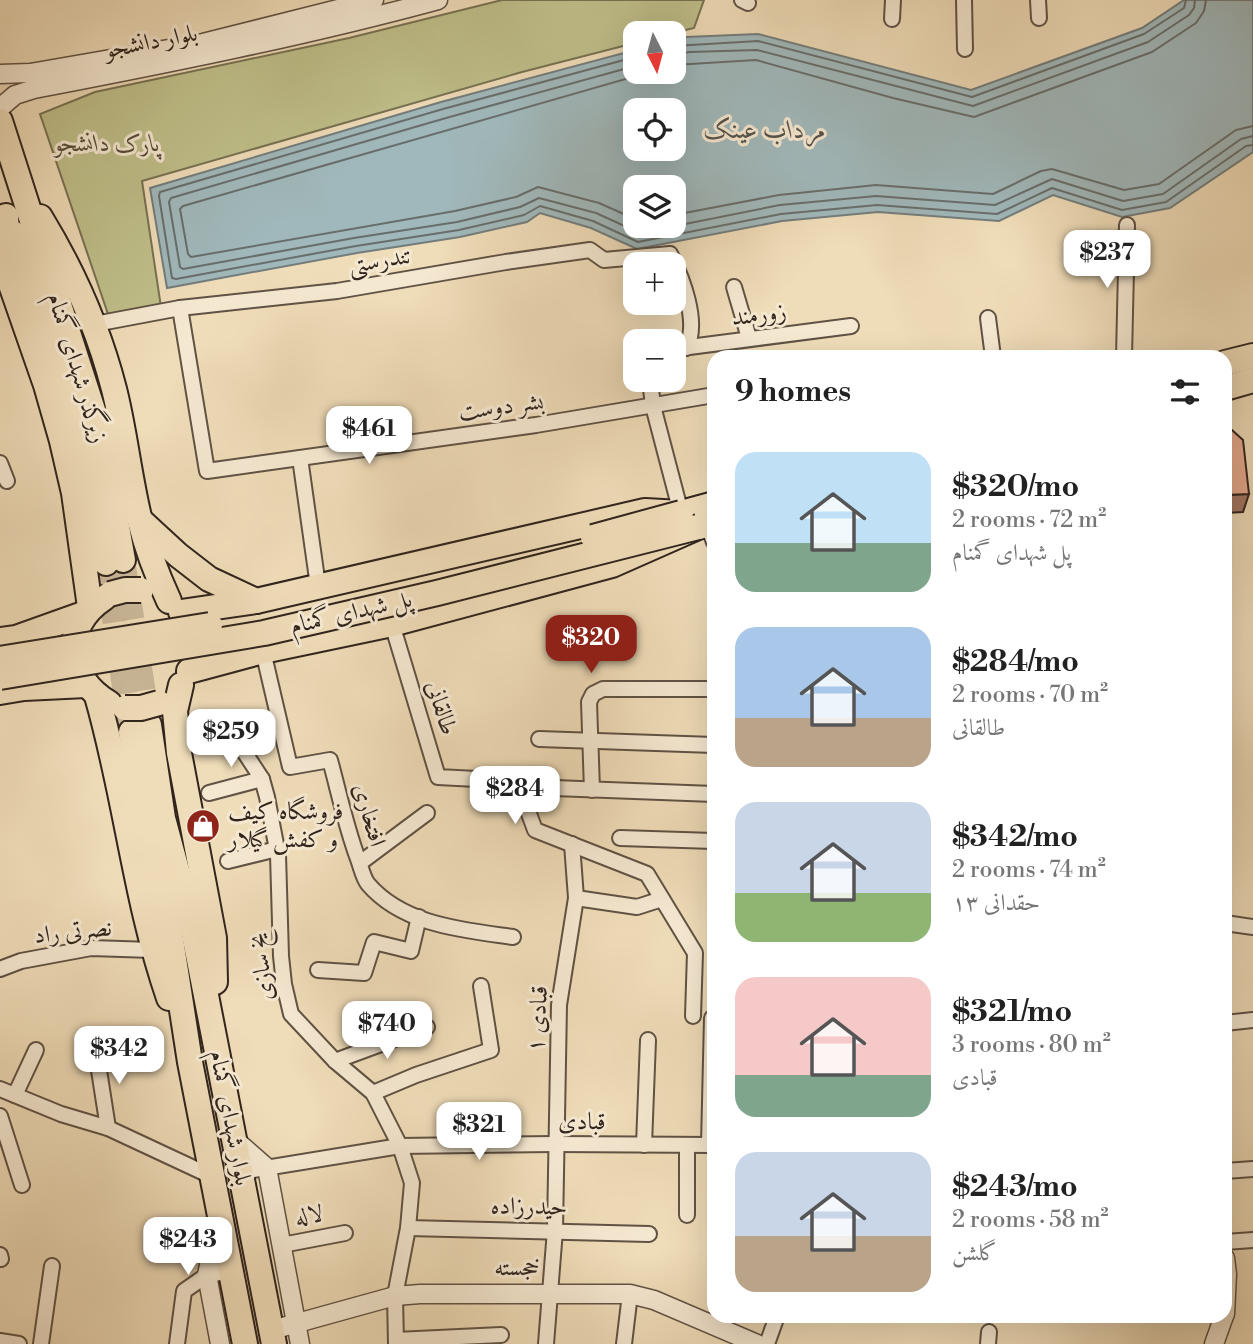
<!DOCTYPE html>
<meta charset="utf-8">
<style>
:root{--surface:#fff;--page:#f2f2f2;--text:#222;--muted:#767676;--accent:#8f2418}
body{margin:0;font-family:"Libre Bodoni",Amiri,serif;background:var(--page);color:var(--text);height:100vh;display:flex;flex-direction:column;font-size:26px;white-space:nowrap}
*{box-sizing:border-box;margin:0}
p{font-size:23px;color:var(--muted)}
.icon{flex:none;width:38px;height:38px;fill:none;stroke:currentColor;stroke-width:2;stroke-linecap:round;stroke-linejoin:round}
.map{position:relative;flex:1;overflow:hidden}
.details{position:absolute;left:707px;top:350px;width:525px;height:973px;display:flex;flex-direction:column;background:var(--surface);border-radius:21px;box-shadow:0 7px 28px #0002}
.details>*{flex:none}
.needle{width:46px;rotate:174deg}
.buttons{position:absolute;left:623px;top:21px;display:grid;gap:14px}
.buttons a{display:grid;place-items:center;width:63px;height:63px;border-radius:14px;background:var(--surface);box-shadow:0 7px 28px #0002;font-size:35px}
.price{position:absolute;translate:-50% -60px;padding:0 16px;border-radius:14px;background:#fff;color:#222;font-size:23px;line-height:46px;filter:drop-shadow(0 2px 4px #0008)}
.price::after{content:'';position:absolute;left:50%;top:42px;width:21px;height:16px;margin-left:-10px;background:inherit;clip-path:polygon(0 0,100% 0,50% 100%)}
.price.current{background:var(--accent);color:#fff}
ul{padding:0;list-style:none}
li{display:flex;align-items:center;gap:21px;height:175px;padding:0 28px}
li span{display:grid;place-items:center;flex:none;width:196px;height:140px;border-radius:21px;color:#555}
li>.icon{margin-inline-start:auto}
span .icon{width:84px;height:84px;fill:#fffc;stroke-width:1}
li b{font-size:30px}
h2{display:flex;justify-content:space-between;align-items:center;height:84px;padding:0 28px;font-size:30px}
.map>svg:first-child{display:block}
.green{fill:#bfbf8a;stroke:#787254;stroke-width:2}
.water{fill:#a0b8bb;stroke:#737d7c;stroke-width:2;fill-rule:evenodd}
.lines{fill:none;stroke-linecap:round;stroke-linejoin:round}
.shore{stroke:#686e6c;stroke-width:2}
.trunk-tunnel{stroke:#c9b799;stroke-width:24;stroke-dasharray:24 12;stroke-linecap:butt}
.minor-casing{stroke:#605244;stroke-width:18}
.tertiary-casing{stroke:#605244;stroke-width:21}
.trunk-casing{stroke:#30241d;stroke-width:28}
.minor{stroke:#f5e8d1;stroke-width:14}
.tertiary{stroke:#f5e8d1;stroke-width:18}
.trunk{stroke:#efdcb8;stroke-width:24}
.trunk-bridge-casing{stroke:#30241d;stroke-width:28;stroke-linecap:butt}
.trunk-bridge{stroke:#efdcb8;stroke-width:24}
.shaded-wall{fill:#a27864;stroke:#30241d;stroke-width:2}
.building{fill:#e8ab8f;stroke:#30241d;stroke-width:2}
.labels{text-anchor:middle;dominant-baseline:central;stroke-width:6;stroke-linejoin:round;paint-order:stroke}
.street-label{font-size:24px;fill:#30241d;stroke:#f5e8d1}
.park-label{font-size:24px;font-style:italic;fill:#544b38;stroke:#f5e8d1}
.poi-label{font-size:24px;fill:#30241d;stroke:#f5e8d1;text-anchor:start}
.water-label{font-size:26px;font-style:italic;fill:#52504c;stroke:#f5e8d1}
</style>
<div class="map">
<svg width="1253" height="1344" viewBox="0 0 1253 1344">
<rect width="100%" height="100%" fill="#efdcb8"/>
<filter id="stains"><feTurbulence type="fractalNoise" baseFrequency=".00286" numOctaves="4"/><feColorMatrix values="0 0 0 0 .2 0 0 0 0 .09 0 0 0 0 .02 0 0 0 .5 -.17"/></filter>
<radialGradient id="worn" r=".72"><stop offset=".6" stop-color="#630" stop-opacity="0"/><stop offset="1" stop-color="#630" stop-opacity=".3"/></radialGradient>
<polygon class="green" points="502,0 704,0 694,28 674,33 635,33 635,43 522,72 142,181 161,307 109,317 40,114 95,92 349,38"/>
<path class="water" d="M1184,0H1253V152L1170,208L1122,217L1053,195L999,221L878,212L782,221L637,249L591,228L540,213L527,222L460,237L357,253L167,288L150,188L441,102L635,50V72H674V40L686,37L758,34L971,90L1142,28ZM635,110H674V149H635ZM635,187H674V226H635Z"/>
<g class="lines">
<g class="shore">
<polyline points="674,46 758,41 972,97 1144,34 1184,8 1186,0"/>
<polyline points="674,55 689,52 757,50 973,106 1148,42 1189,15 1194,8 1195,0"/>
<polyline points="635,57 443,109 160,192 159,196 172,278 176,279 356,246 459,230 524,215 540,206 593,221 638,242 781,214 877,205 997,214 1052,188 1122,210 1166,202 1246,146 1253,145"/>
<polyline points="674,65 756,60 893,98 974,117 1152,52 1196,23 1204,11 1206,0"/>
<polyline points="635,66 446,118 171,198 169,202 180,267 183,269 354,238 457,222 520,207 539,198 596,213 640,233 780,205 876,196 995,205 1052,179 1123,201 1163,194 1241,139 1253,136"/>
<polyline points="674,215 779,195 876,185 993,194 1041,171 1052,169 1124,190 1159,184 1236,130 1253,126"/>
<polyline points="635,219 599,203 538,187 516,197 455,211 191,257 188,254 180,209 183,206 650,72"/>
</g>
<g class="trunk-tunnel">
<polyline points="123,560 149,725"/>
<polyline points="106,563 130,728"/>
</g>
<g class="minor-casing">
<g id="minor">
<polyline points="742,0 748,3"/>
<polyline points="964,0 965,49"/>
<polyline points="1038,0 1039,18"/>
<polyline points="892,19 893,0"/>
<polyline points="734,287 749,338"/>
<polyline points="180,308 207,471 536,425 714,395"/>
<polyline points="988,318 993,357"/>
<path d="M95,324L180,308L337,291L506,262L590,250L604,260L670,254C682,277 700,323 686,348"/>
<polyline points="674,349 851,326"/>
<polyline points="1124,357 1127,225"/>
<polyline points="650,380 653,406 681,513"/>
<polyline points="300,458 318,586"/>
<polyline points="0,463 7,481"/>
<polyline points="707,524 714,542"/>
<polyline points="392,624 438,777 517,781 535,830 647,874 695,953 693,1016"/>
<path d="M263,651L290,767L330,760C339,793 346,827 358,859C361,867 363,878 368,884C403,925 463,930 513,937"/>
<polyline points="224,721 262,779 267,797 278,855 281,956 284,984 291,1014 335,1061 373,1093 400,1146 412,1183 408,1228 395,1296 396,1344"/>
<polyline points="539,739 714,745"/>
<polyline points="554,788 714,794"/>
<polyline points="592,790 589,702 593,694 603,689 714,689"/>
<polyline points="209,793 262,779"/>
<polyline points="620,838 714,841"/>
<polyline points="228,861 277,849"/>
<polyline points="360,863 427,813"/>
<polyline points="576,898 637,907 662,899"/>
<polyline points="1225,923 1253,927"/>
<polyline points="0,969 21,961 91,948 152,950"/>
<polyline points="318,970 364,973 374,942 411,951 419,917"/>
<polyline points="1225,1023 1253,1020"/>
<polyline points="335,1061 427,1027"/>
<polyline points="0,1089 61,1114 108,1128 213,1177"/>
<polyline points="373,1093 416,1075 491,1050 481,986"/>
<polyline points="15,1095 36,1050"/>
<polyline points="0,1116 22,1185"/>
<polyline points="108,1128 96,1051 133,1046"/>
<polyline points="644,1145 648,1040"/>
<polyline points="687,1145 687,1215"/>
<polyline points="709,1145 712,1018"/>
<polyline points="1225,1171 1253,1169"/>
<polyline points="241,1172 400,1146 556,1144 714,1145"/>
<polyline points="408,1228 649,1234"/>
<polyline points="1225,1242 1253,1240"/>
<polyline points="282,1245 345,1233"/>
<polyline points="0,1255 1,1259"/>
<polyline points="396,1340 501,1335"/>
<polyline points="0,1341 19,1344"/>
<polyline points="41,1344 52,1266"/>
<polyline points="177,1344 184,1291 207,1275 232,1271"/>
<polyline points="546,1344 555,1230 559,1005 576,898 572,844"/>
<polyline points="624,1344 630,1294"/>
<polyline points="767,1344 777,1316"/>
<polyline points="988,1344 989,1332"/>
</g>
</g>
<g class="tertiary-casing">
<g id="tertiary">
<polyline points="0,74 30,73 203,43 374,0"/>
<path d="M0,108L15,95L34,89C170,63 305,36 438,0"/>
<polyline points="234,1139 267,1168 300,1344"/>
<polyline points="218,1220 207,1275 220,1344"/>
<polyline points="1225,1258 1227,1274 1225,1314"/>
<polyline points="272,1330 395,1296 420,1294 630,1294 654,1300 757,1344"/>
<polyline points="1214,1344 1224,1316"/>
</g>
</g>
<g class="trunk-casing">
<g id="trunk">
<polyline points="0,121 100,432 123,560"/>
<polyline points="6,216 8,276 46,385 62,441 74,493 90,607"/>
<path d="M40,217C73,271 98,327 114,389C125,432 129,477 140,521C147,549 157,575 169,601"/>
<path d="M13,233C39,300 65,367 81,437C91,478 97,521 106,563"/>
<polyline points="1225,363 1253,356"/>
<polyline points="1225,388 1253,380"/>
<polyline points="140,520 178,555 209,579 256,601"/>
<path d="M104,598C60,627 66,678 109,703"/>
<polyline points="181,612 256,601 645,511 681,513 714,504"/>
<polyline points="0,640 16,638 86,613"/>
<polyline points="189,671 263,651 392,624 612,565 698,527 714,523"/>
<polyline points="181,685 175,711 179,753 214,938 215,982"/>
<polyline points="0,692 24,688 86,685"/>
<path d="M97,696C126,796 135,900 169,998"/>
<polyline points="149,725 163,818 194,934 274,1344"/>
<polyline points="131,732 146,822 169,926 190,1062 245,1344"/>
</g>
</g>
<use href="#minor" class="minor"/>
<use href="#tertiary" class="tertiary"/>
<use href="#trunk" class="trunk"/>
<g class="trunk-bridge-casing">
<g id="trunk-bridge">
<polyline points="593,537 681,513"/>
<polyline points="110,594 125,590 141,590"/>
<polyline points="0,659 210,625"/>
<polyline points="0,677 264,633 437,593 698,527"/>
<polyline points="125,708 141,708 159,703"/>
</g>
</g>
<use href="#trunk-bridge" class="trunk-bridge"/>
</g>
<polygon class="shaded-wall" points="1249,494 1243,512 1225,513 1225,495"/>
<polygon class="building" points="1232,430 1243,440 1249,494 1225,495 1225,431"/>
<defs>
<g id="shop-disc" transform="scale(1.75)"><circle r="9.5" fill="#8f2418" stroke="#f5e8d1"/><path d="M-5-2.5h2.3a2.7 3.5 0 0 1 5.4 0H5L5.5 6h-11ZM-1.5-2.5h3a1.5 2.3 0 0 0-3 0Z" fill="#fff"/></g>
</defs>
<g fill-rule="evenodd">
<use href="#shop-disc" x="203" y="826"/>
</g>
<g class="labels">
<g class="street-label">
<text transform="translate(151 42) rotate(-11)">بلوار دانشجو</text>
<text transform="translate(380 261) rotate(-10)">تندرستی</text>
<text transform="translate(759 315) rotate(-7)">زورمند</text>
<text transform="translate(77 368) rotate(73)">زیرگذر شهدای گمنام</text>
<text transform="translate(501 407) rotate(-8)">بشر دوست</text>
<text transform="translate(351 613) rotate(-13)">پل شهدای گمنام</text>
<text transform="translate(441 708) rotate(73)">طالقانی</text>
<text transform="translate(369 815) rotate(74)">افتخاری</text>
<text transform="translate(73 932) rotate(-6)">نصرتی راد</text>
<text transform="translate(262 967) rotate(-97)">یخ سازی</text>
<text transform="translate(538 1019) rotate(-86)">قبادی ۱</text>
<text transform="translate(230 1118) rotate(79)">بلوار شهدای گمنام</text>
<text transform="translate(582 1122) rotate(1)">قبادی</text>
<text transform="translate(529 1207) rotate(1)">حیدرزاده</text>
<text transform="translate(309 1216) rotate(-11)">لاله</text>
<text x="517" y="1268">خجسته</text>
</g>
<g class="park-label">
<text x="107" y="144">پارک دانشجو</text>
</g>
<g class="poi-label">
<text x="228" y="812">فروشگاه کیف<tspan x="228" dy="28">و کفش گیلار</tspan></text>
</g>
<g class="water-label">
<text x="765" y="130">مرداب عینک</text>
</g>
</g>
<rect width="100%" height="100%" filter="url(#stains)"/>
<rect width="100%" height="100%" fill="url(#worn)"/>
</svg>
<div class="buttons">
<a><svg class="needle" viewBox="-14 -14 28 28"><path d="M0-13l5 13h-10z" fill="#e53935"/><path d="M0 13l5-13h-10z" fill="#767676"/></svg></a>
<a><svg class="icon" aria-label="locate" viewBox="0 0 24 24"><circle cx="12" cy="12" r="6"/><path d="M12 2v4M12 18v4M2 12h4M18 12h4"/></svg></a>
<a><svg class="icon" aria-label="layers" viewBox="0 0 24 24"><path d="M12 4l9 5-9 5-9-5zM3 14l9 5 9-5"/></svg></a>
<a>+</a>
<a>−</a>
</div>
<b class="price" style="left:1107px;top:290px">$237</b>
<b class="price" style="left:369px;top:466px">$461</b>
<b class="price current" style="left:591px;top:675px">$320</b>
<b class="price" style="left:231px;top:769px">$259</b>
<b class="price" style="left:515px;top:826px">$284</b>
<b class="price" style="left:387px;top:1061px">$740</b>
<b class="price" style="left:119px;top:1086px">$342</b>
<b class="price" style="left:479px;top:1162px">$321</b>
<b class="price" style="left:188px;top:1277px">$243</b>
<section class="details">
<h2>9 homes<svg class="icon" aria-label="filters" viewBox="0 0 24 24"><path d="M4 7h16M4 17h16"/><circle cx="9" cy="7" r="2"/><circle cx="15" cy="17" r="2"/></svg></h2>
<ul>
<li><span style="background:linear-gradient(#bfe0f5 65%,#7fa58c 0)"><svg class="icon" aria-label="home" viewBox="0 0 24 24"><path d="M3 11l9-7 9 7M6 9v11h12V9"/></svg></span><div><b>$320/mo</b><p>2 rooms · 72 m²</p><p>پل شهدای گمنام</p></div></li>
<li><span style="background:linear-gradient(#a9c7e8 65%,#b9a48a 0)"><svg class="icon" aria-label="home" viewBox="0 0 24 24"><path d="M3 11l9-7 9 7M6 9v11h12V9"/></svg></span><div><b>$284/mo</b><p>2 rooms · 70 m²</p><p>طالقانی</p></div></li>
<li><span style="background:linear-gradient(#c9d6e8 65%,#8fb573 0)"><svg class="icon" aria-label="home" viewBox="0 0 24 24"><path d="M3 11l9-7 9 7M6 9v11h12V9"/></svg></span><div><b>$342/mo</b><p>2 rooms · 74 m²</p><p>حقدانی ۱۳</p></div></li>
<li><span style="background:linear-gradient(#f6c9c9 70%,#7fa58c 0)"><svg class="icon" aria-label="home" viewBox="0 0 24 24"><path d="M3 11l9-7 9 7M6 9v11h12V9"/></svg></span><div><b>$321/mo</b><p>3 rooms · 80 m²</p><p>قبادی</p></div></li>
<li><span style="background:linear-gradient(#c9d6e8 60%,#b9a48a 0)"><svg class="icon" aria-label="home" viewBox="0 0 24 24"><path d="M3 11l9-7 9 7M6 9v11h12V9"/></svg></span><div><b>$243/mo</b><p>2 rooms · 58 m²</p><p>گلشن</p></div></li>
</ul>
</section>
</div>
